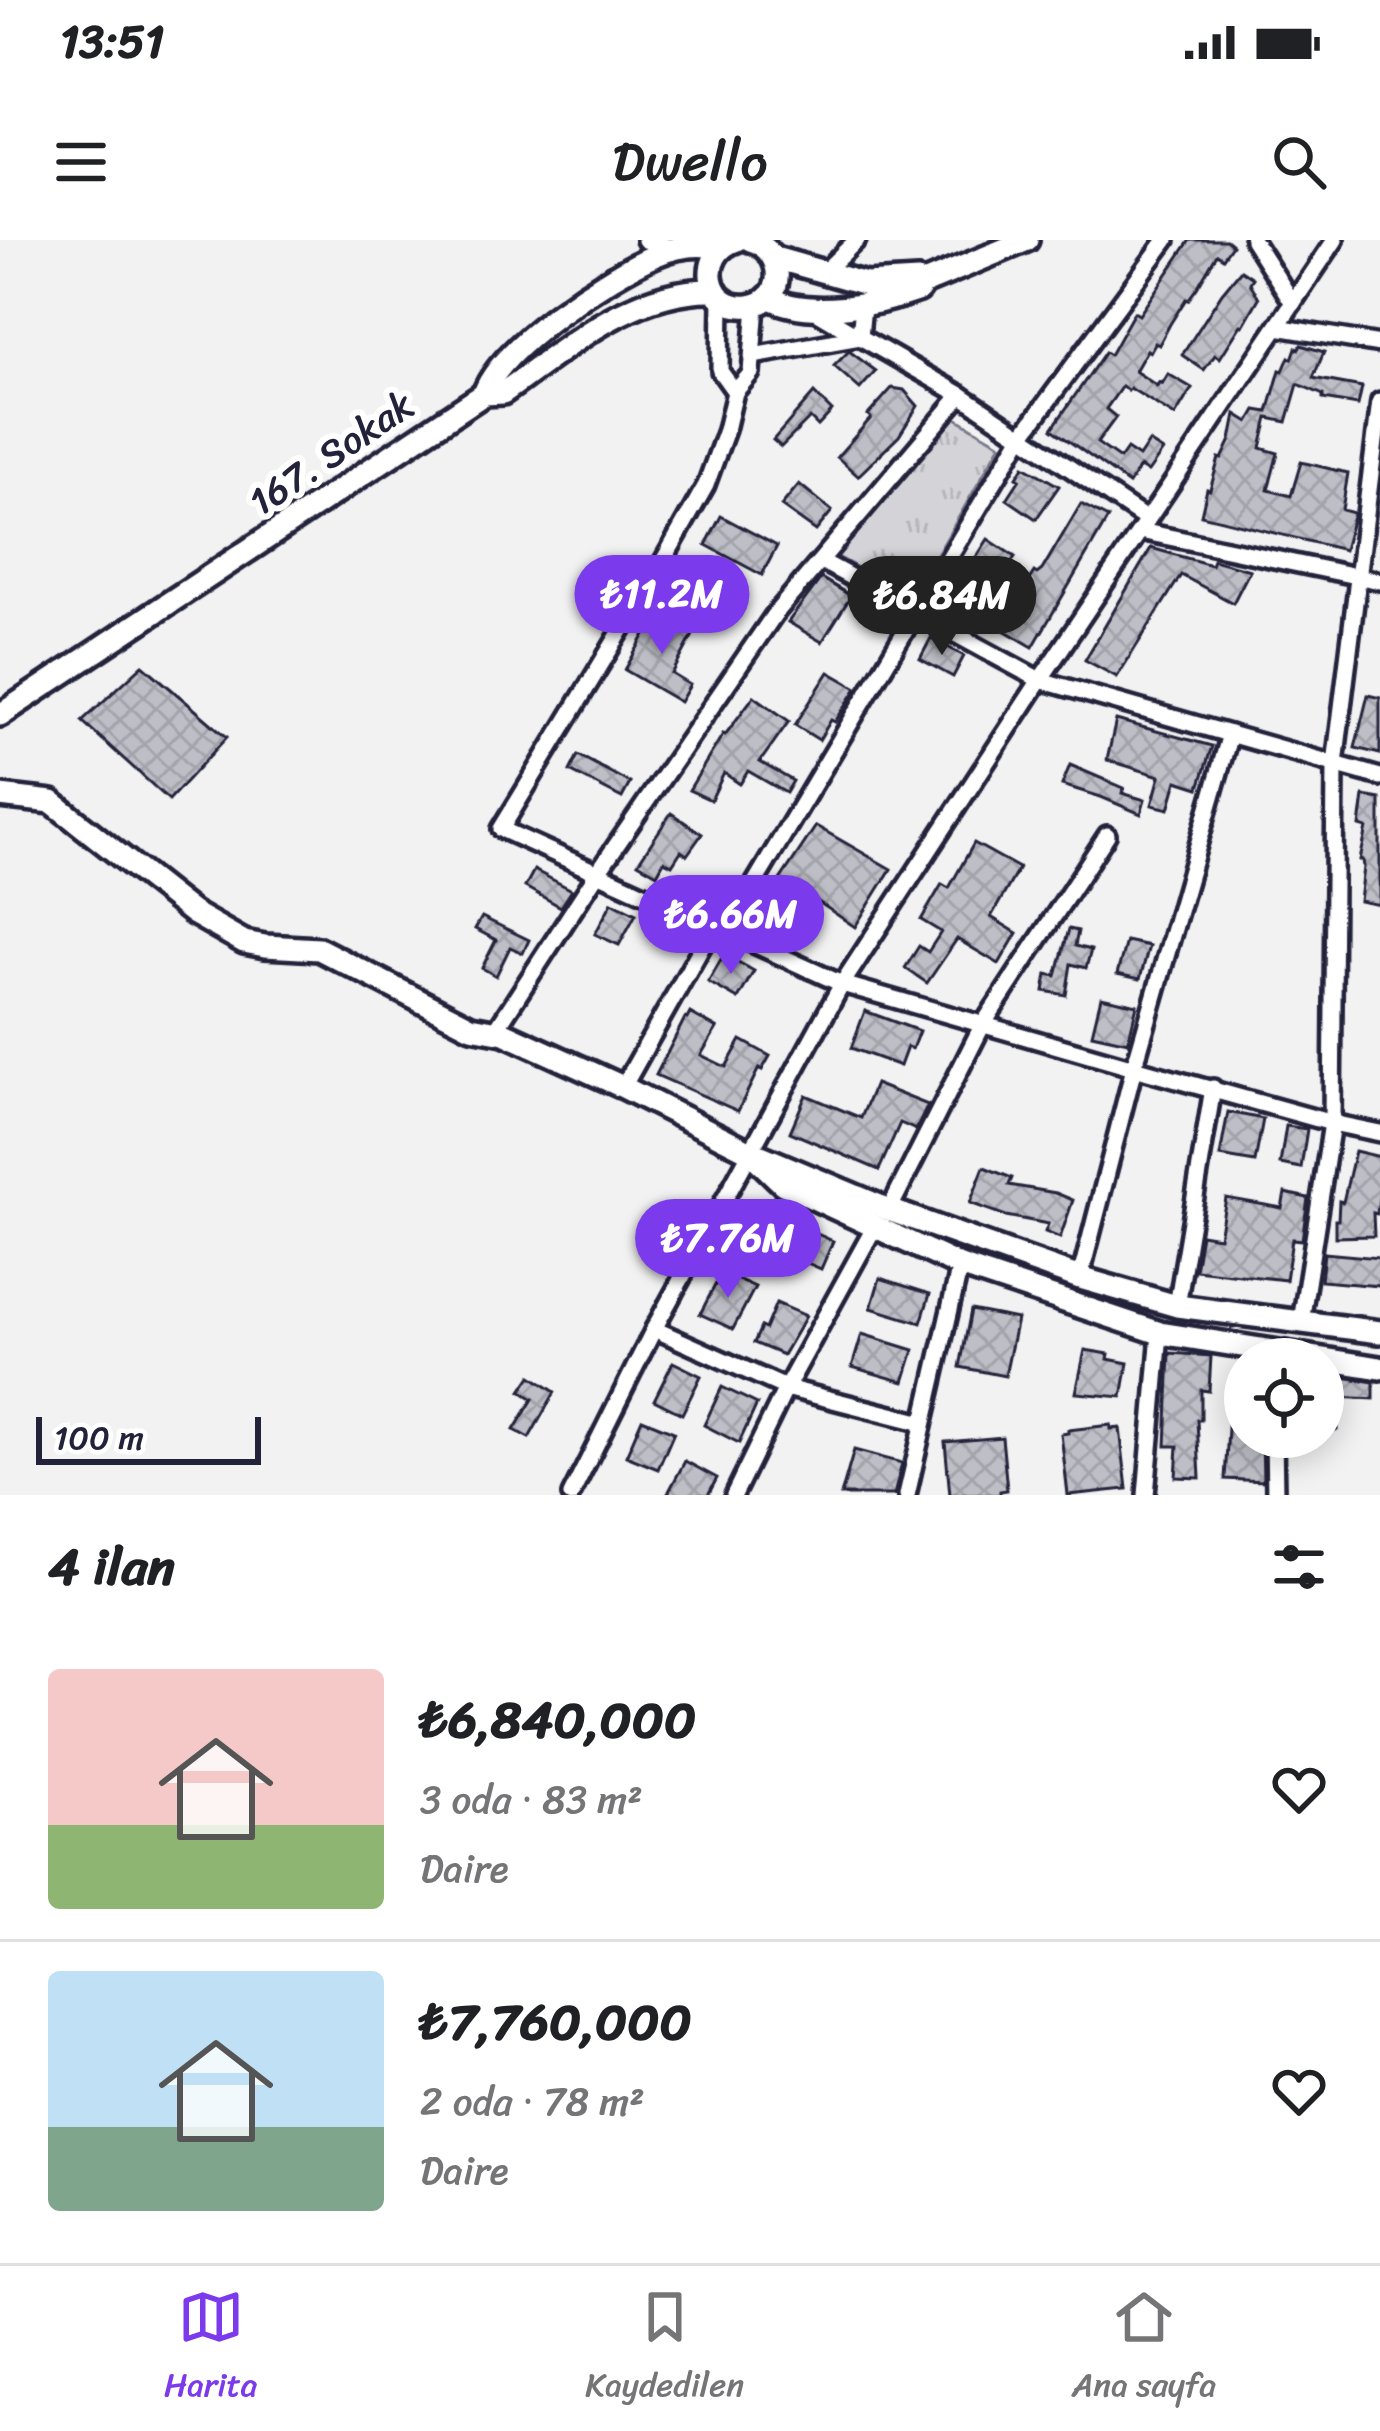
<!DOCTYPE html>
<html lang="tr">
<meta charset="utf-8">
<style>
:root{--surface:#fff;--page:#f2f2f2;--text:#202124;--muted:#757577;--line:#e0e0e0;--accent:#7c3aed}
body{margin:0;font-family:Sriracha,sans-serif;background:var(--page);color:var(--text);height:100vh;display:flex;flex-direction:column;font-size:45px;white-space:nowrap}
*{box-sizing:border-box;margin:0}
p{font-size:39px;color:var(--muted)}
.icon{flex:none;width:66px;height:66px;fill:none;stroke:currentColor;stroke-width:2;stroke-linecap:round;stroke-linejoin:round}
.map{position:relative;height:1255px;overflow:hidden}
.sheet{display:flex;flex-direction:column;background:var(--surface);flex:1}
.sheet>*{flex:none}
.buttons{position:absolute;left:1224px;top:1098px;display:grid;gap:24px}
.buttons a{display:grid;place-items:center;width:120px;height:120px;border-radius:50%;background:var(--surface);box-shadow:0 6px 30px #0003;font-size:60px}
.scale{position:absolute;left:36px;bottom:30px;width:225px;box-sizing:border-box;padding-left:12px;border:6px solid #22223b;border-top:0;font-size:33px;line-height:42px;white-space:nowrap;color:#22223b;-webkit-text-stroke:9px #fff;paint-order:stroke}
.price{position:absolute;translate:-50% -102px;padding:0 27px;border-radius:42px;background:var(--accent);color:#fff;font-size:39px;line-height:78px;filter:drop-shadow(0 3px 6px #0008)}
.price::after{content:'';position:absolute;left:50%;top:72px;width:36px;height:27px;margin-left:-18px;background:inherit;clip-path:polygon(0 0,100% 0,50% 100%)}
.price.selected{background:#222;color:#fff}
ul{padding:0;list-style:none}
li{display:flex;align-items:center;gap:36px;height:300px;padding:0 48px}
li+li{border-top:3px solid var(--line)}
li span{display:grid;place-items:center;flex:none;width:336px;height:240px;border-radius:12px;color:#555}
li>.icon{margin-inline-start:auto}
span .icon{width:144px;height:144px;fill:#fffc;stroke-width:1}
li b{font-size:51px}
h2{display:flex;justify-content:space-between;align-items:center;height:144px;padding:0 48px;font-size:51px}
.status{display:flex;justify-content:space-between;align-items:center;height:84px;padding:0 60px;background:var(--surface);direction:ltr}
.status svg{height:33px;fill:currentColor}
header{display:flex;justify-content:space-between;align-items:center;height:156px;padding:0 48px;background:var(--surface);font-size:54px;font-weight:600}
.menu{display:flex;justify-content:space-around;align-items:center;height:168px;border-top:3px solid var(--line);background:var(--surface);font-size:33px;color:var(--muted)}
.menu a{display:grid;justify-items:center;gap:6px}
.menu .selected{color:var(--accent)}
.map>svg:first-child{display:block}
.grass{fill:url(#grass-tufts);stroke:#7a7a8a;stroke-width:3}
.building{fill:url(#building-cross-hatch);stroke:#22223b;stroke-width:3}
.lines{fill:none;stroke-linecap:round;stroke-linejoin:round}
.street-casing{stroke:#22223b;stroke-width:24}
.secondary-casing{stroke:#22223b;stroke-width:30}
.street{stroke:#fff;stroke-width:15}
.secondary{stroke:#fff;stroke-width:21}
.labels{text-anchor:middle;dominant-baseline:central;stroke-width:12;stroke-linejoin:round;paint-order:stroke}
.street-label{font-size:39px;fill:#22223b;stroke:#fff}
</style>
<div class="status"><b>13:51</b><svg viewBox="0 0 49 12"><path d="M0 12V9h3v3zM5 12V6h3v6zM10 12V3h3v9zM15 12V0h3v12zM26 1h20v11H26zM47 4h2v5h-2z"/></svg></div>
<header><svg class="icon" aria-label="menu" viewBox="0 0 24 24"><path d="M4 6h16M4 12h16M4 18h16"/></svg>Dwello<svg class="icon" aria-label="search" viewBox="0 0 24 24"><circle cx="10" cy="10" r="6"/><path d="M15 15l6 6"/></svg></header>
<div class="map">
<svg width="1380" height="1255" viewBox="0 0 1380 1255">
<defs>
<pattern id="grass-tufts" width="24" height="20" patternUnits="userSpaceOnUse" patternTransform="scale(3)"><rect width="24" height="20" fill="#d3d3d8"/><path d="M3 7l-1-3M5 7V3M7 7l1-3M15 17l-1-3M17 17v-4M19 17l1-3" fill="none" stroke="#b5b5ba"/></pattern>
<pattern id="building-cross-hatch" width="8" height="8" patternUnits="userSpaceOnUse" patternTransform="scale(3)"><rect width="8" height="8" fill="#bebec6"/><path d="M0 0l8 8M0 8l8-8" fill="none" stroke="#a3a3ab"/></pattern>
</defs>
<rect width="100%" height="100%" fill="#f2f2f3"/>
<filter id="ink" filterUnits="userSpaceOnUse"><feTurbulence type="fractalNoise" baseFrequency=".00833" numOctaves="2"/><feDisplacementMap in="SourceGraphic" scale="24" xChannelSelector="R" yChannelSelector="G"/><feConvolveMatrix kernelMatrix="1 2 1 2 8 2 1 2 1" color-interpolation-filters="sRGB"/></filter>
<g filter="url(#ink)">
<polygon class="grass" points="954,177 1001,204 912,358 836,316"/>
<g class="building">
<polygon points="1190,0 1226,0 1232,5 1223,18 1217,14 1197,48 1188,60 1186,59 1170,84 1159,105 1155,103 1150,112 1147,110 1135,131 1157,146 1159,142 1162,144 1168,134 1192,148 1175,176 1130,148 1128,151 1122,146 1106,169 1116,177 1097,203 1120,219 1127,209 1139,217 1149,202 1163,211 1148,232 1140,227 1129,244 1052,189 1105,112 1110,115 1134,72 1139,75"/>
<polygon points="1241,30 1253,38 1250,43 1259,58 1243,86 1241,85 1220,118 1215,115 1204,130 1182,115 1222,53"/>
<polygon points="1301,105 1324,112 1313,138 1362,147 1358,165 1323,159 1323,155 1298,144 1287,182 1268,178 1261,208 1278,213 1268,250 1291,256 1301,222 1348,233 1342,270 1354,273 1344,310 1201,275 1207,249 1210,250 1219,218 1222,219 1231,200 1236,174 1249,182 1256,170 1268,172 1280,130 1283,131 1289,117 1292,119 1296,108 1299,109"/>
<polygon points="849,111 876,131 860,149 834,126"/>
<polygon points="892,148 904,150 918,166 899,196 858,236 837,217 871,178 868,175"/>
<polygon points="814,153 832,171 818,186 810,178 781,207 773,200"/>
<polygon points="1024,226 1059,246 1036,279 1007,259 1020,239 1017,237"/>
<polygon points="799,244 832,271 816,291 781,266"/>
<polygon points="1081,264 1108,278 1033,407 950,359 988,299 1015,317 997,344 1018,357 1034,332 1037,334 1042,330"/>
<polygon points="721,276 777,306 762,335 706,305"/>
<polygon points="1151,308 1211,325 1213,320 1250,330 1233,363 1181,335 1117,437 1085,420"/>
<polygon points="691,322 743,354 725,383 673,351"/>
<polygon points="821,338 851,356 822,402 788,382"/>
<polygon points="657,373 694,393 672,434 690,445 680,462 625,430"/>
<polygon points="931,398 964,416 953,437 920,419"/>
<polygon points="143,425 227,497 169,560 82,481"/>
<polygon points="829,432 857,448 835,482 831,480 819,500 795,485"/>
<polygon points="1368,455 1380,458 1380,514 1355,508"/>
<polygon points="754,456 789,481 760,522 793,541 786,553 748,531 740,544 724,533 711,560 689,550 723,494 725,495"/>
<polygon points="1116,480 1212,506 1199,548 1177,541 1169,569 1152,565 1160,536 1107,520"/>
<polygon points="578,515 630,543 622,558 570,531"/>
<polygon points="1070,525 1124,548 1122,553 1145,560 1141,574 1101,557 1062,545"/>
<polygon points="1364,556 1380,559 1380,665 1360,661 1364,627 1363,620 1360,620 1367,588 1360,586"/>
<polygon points="671,573 702,594 687,615 681,611 672,625 664,621 657,634 638,623"/>
<polygon points="816,586 891,629 855,687 811,657 785,698 754,679"/>
<polygon points="974,603 1019,628 991,677 1017,693 999,724 957,699 927,743 905,728 919,706 928,712 941,692 921,680 942,644 949,648"/>
<polygon points="534,630 572,650 561,667 525,647"/>
<polygon points="612,662 636,674 619,705 595,694"/>
<polygon points="482,677 529,700 523,713 510,707 496,736 482,728 496,700 475,689"/>
<polygon points="1069,689 1078,691 1075,706 1091,710 1086,728 1071,724 1066,755 1044,751 1047,734 1056,736"/>
<polygon points="1126,701 1149,706 1140,739 1117,734"/>
<polygon points="724,714 754,731 738,759 708,742"/>
<polygon points="1101,757 1137,765 1128,802 1092,794"/>
<polygon points="865,771 919,791 912,809 907,807 900,826 851,808"/>
<polygon points="690,773 717,788 701,815 726,827 741,800 770,816 762,830 759,828 738,871 656,835 685,778 687,779"/>
<polygon points="875,844 928,865 916,890 900,883 879,930 790,892 806,855 861,878"/>
<polygon points="1228,872 1263,879 1255,922 1220,916"/>
<polygon points="1286,886 1307,889 1301,928 1280,924"/>
<polygon points="1355,911 1380,917 1380,950 1377,974 1373,973 1374,996 1335,997 1335,980 1338,980 1339,961 1343,962"/>
<polygon points="984,927 1012,938 1009,945 1056,953 1073,960 1060,998 1045,992 1048,984 1006,976 970,963"/>
<polygon points="1285,953 1308,958 1302,1000 1292,999 1286,1040 1195,1030 1201,994 1219,997 1226,958 1282,968"/>
<polygon points="790,982 833,1001 821,1029 778,1010"/>
<polygon points="1324,1013 1380,1018 1380,1046 1321,1041"/>
<polygon points="722,1032 755,1047 733,1089 700,1074"/>
<polygon points="880,1038 930,1054 921,1083 871,1068"/>
<polygon points="776,1063 806,1076 783,1115 754,1103 761,1087 765,1089"/>
<polygon points="971,1070 1017,1079 1005,1136 960,1127"/>
<polygon points="862,1094 914,1110 904,1142 852,1127"/>
<polygon points="1085,1110 1109,1114 1108,1119 1128,1123 1122,1157 1076,1153"/>
<polygon points="1170,1113 1211,1116 1209,1151 1201,1150 1201,1180 1197,1180 1200,1238 1176,1237 1178,1206 1166,1206"/>
<polygon points="673,1122 701,1136 682,1174 654,1160"/>
<polygon points="1323,1134 1374,1142 1374,1159 1334,1157 1337,1190 1323,1192"/>
<polygon points="531,1136 555,1152 529,1198 514,1190 533,1159 521,1151"/>
<polygon points="722,1147 757,1164 739,1203 704,1185"/>
<polygon points="1229,1172 1245,1173 1245,1197 1262,1197 1263,1241 1225,1239"/>
<polygon points="642,1179 674,1192 658,1229 626,1216"/>
<polygon points="1111,1185 1111,1189 1120,1188 1127,1249 1068,1255 1061,1194 1068,1193 1068,1190"/>
<polygon points="1002,1197 1007,1250 1000,1251 1000,1255 950,1255 945,1202"/>
<polygon points="854,1210 902,1223 894,1255 841,1255"/>
<polygon points="685,1221 717,1238 708,1255 667,1255"/>
</g>
<g class="lines">
<g class="street-casing">
<g id="street">
<polyline points="645,0 676,9"/>
<polyline points="1253,0 1293,63"/>
<polyline points="823,33 857,0"/>
<polyline points="721,58 720,131 735,152"/>
<polyline points="756,64 751,133 735,152 726,190 706,245 658,330 501,589 842,744 1134,828 1332,883 1380,893"/>
<polyline points="863,65 860,97 961,155 1147,280"/>
<polyline points="811,68 860,97"/>
<polyline points="1277,87 1380,104"/>
<polyline points="753,116 860,97"/>
<polyline points="1140,291 1380,341"/>
<polyline points="821,321 1040,440 1380,537"/>
<polyline points="726,691 1021,197 1166,0"/>
<polyline points="495,791 598,632 774,375 961,155"/>
<polyline points="623,847 713,687"/>
<polyline points="889,970 982,786 1107,595"/>
<polyline points="1080,1038 1134,828 1230,494"/>
<polyline points="1177,1066 1213,848"/>
<polyline points="1301,1082 1332,883 1335,524 1380,161"/>
<polyline points="654,1089 786,1148 923,1183"/>
<polyline points="1274,1197 1275,1255"/>
<polyline points="571,1255 654,1089 842,744 1040,440 1335,0"/>
<polyline points="734,1255 786,1148 874,988"/>
<polyline points="907,1255 960,1026"/>
<polyline points="1146,1255 1160,1093"/>
</g>
</g>
<g class="secondary-casing">
<g id="secondary">
<path d="M737,0C696,13 706,71 749,66C788,61 785,10 750,0"/>
<polyline points="775,18 866,44 918,41"/>
<path d="M768,57C809,79 877,65 919,50L924,43L1027,0"/>
<path d="M484,154C500,106 609,35 656,15C677,6 699,3 720,8"/>
<path d="M0,475L484,154L503,153C567,108 632,48 715,50"/>
<polyline points="0,556 52,562 193,673 244,702 265,706 319,709 471,787 504,793 623,847 749,911 889,970 1080,1038 1177,1066 1380,1092"/>
<polyline points="758,920 783,944 960,1026 1160,1093 1380,1128"/>
</g>
</g>
<use href="#street" class="street"/>
<use href="#secondary" class="secondary"/>
</g>
</g>
<g class="labels">
<g class="street-label">
<text transform="translate(331 213) rotate(-34)">167. Sokak</text>
</g>
</g>
</svg>
<div class="buttons">
<a><svg class="icon" aria-label="locate" viewBox="0 0 24 24"><circle cx="12" cy="12" r="6"/><path d="M12 2v4M12 18v4M2 12h4M18 12h4"/></svg></a>
</div>
<div class="scale">100 m</div>
<b class="price" style="left:662px;top:417px">₺11.2M</b>
<b class="price selected" style="left:942px;top:418px">₺6.84M</b>
<b class="price" style="left:731px;top:737px">₺6.66M</b>
<b class="price" style="left:728px;top:1061px">₺7.76M</b>
</div>
<section class="sheet">
<h2>4 ilan<svg class="icon" aria-label="filters" viewBox="0 0 24 24"><path d="M4 7h16M4 17h16"/><circle cx="9" cy="7" r="2"/><circle cx="15" cy="17" r="2"/></svg></h2>
<ul>
<li><span style="background:linear-gradient(#f6c9c9 65%,#8fb573 0)"><svg class="icon" aria-label="home" viewBox="0 0 24 24"><path d="M3 11l9-7 9 7M6 9v11h12V9"/></svg></span><div><b>₺6,840,000</b><p>3 oda · 83 m²</p><p>Daire</p></div><svg class="icon" aria-label="heart" viewBox="0 0 24 24"><path d="M12 20l-8-8c-3-5 5-10 8-4 3-6 11-1 8 4z"/></svg></li>
<li><span style="background:linear-gradient(#bfe0f5 65%,#7fa58c 0)"><svg class="icon" aria-label="home" viewBox="0 0 24 24"><path d="M3 11l9-7 9 7M6 9v11h12V9"/></svg></span><div><b>₺7,760,000</b><p>2 oda · 78 m²</p><p>Daire</p></div><svg class="icon" aria-label="heart" viewBox="0 0 24 24"><path d="M12 20l-8-8c-3-5 5-10 8-4 3-6 11-1 8 4z"/></svg></li>
</ul>
</section>
<nav class="menu">
<a class="selected"><svg class="icon" aria-label="map" viewBox="0 0 24 24"><path d="M3 6l6-2 6 2 6-2v14l-6 2-6-2-6 2zM9 4v14M15 6v14"/></svg>Harita</a>
<a><svg class="icon" aria-label="saved" viewBox="0 0 24 24"><path d="M7 4h10v16l-5-4-5 4z"/></svg>Kaydedilen</a>
<a><svg class="icon" aria-label="home" viewBox="0 0 24 24"><path d="M3 11l9-7 9 7M6 9v11h12V9"/></svg>Ana sayfa</a>
</nav>
